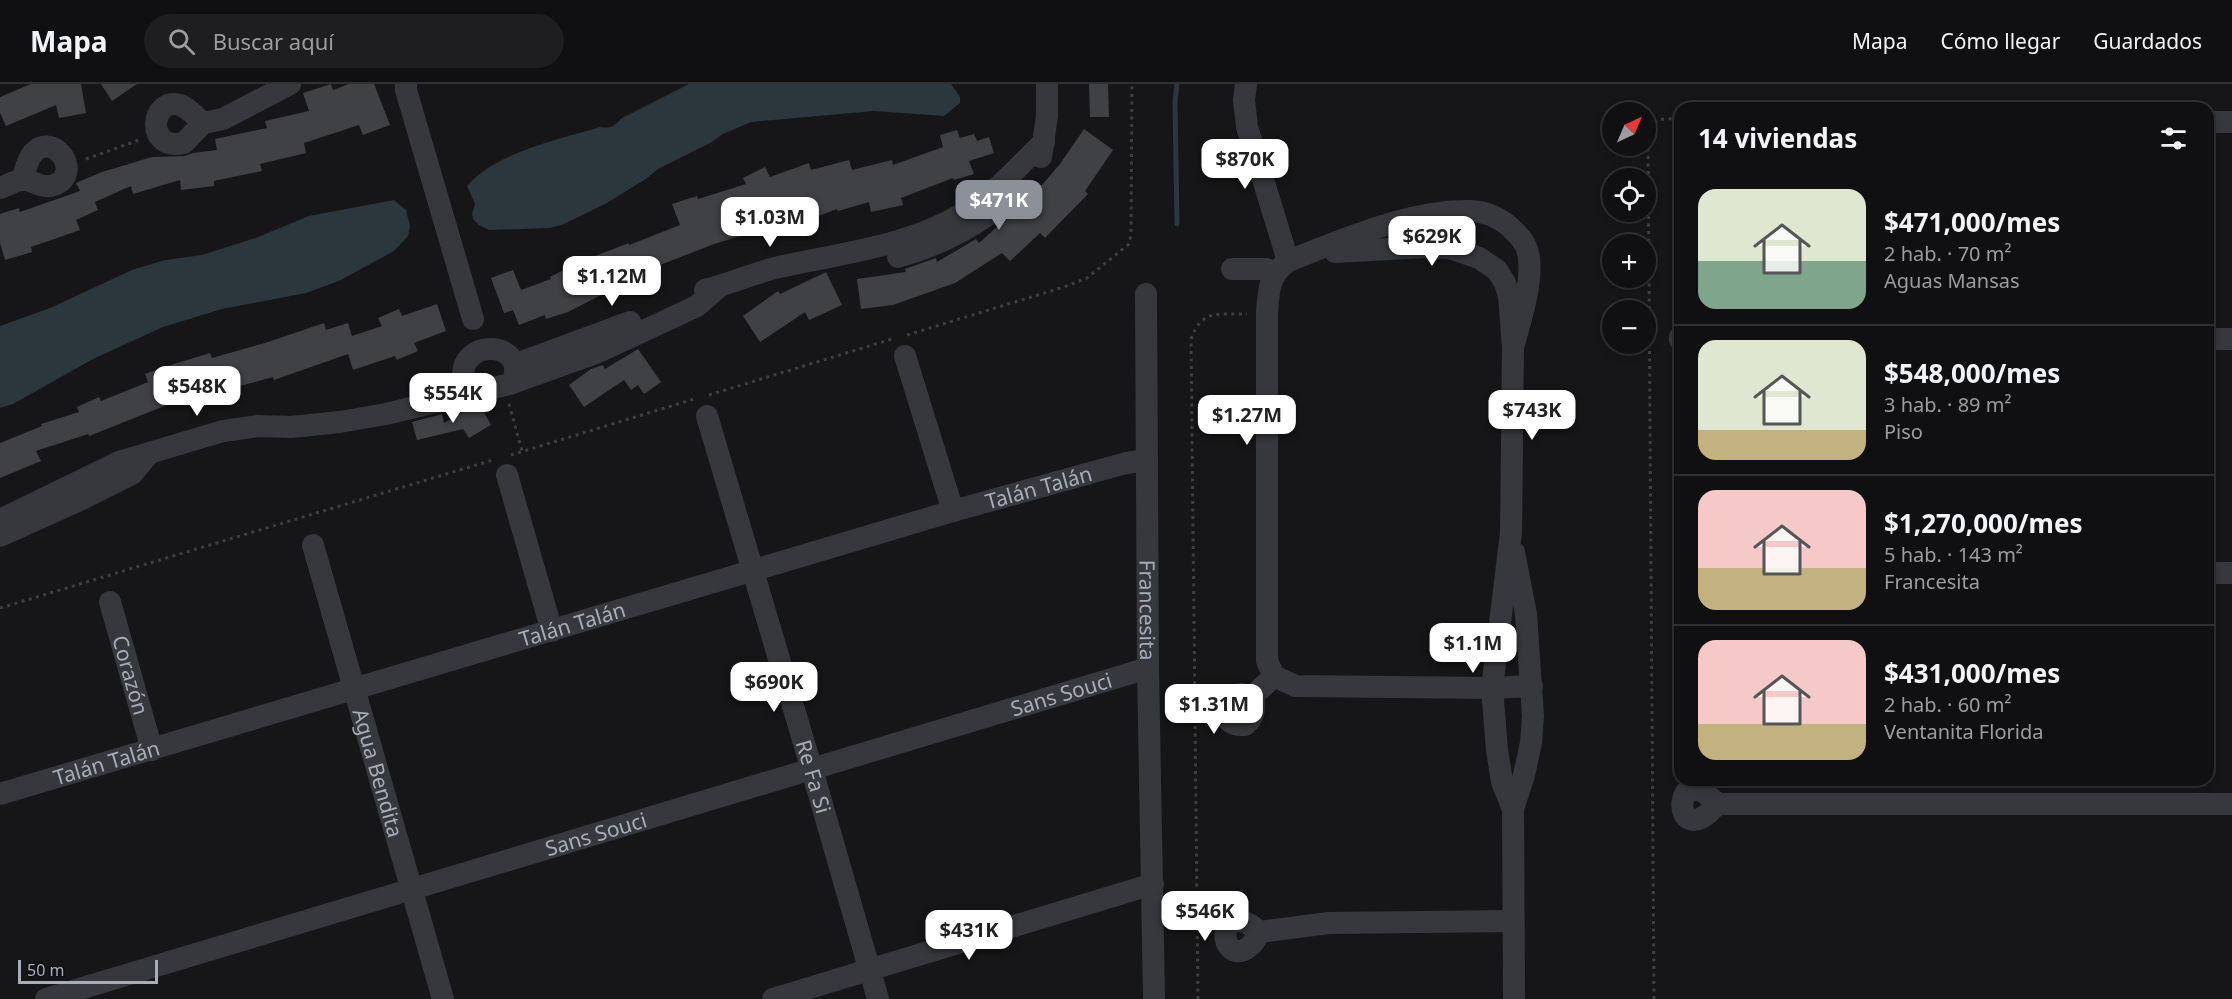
<!DOCTYPE html>
<html lang="es">
<meta charset="utf-8">
<style>
:root{--surface:#101012;--page:#1e1e20;--text:#f1f3f6;--muted:#9c9d9f;--line:#303032;--accent:#8c9099}
body{margin:0;font-family:"Noto Sans",sans-serif;background:var(--page);color:var(--text);height:100vh;display:flex;flex-direction:column;font-size:22px;white-space:nowrap}
*{box-sizing:border-box;margin:0}
p{font-size:20px;color:var(--muted)}
.icon{flex:none;width:33px;height:33px;fill:none;stroke:currentColor;stroke-width:2;stroke-linecap:round;stroke-linejoin:round}
.map{position:relative;flex:1;overflow:hidden}
.drawer{position:absolute;left:1674px;top:18px;width:540px;height:684px;display:flex;flex-direction:column;background:var(--surface);border-radius:18px;box-shadow:0 3px 9px #0003,0 0 0 2px var(--line)}
.drawer>*{flex:none}
.needle{width:39px;rotate:44deg}
.buttons{position:absolute;left:1602px;top:18px;display:grid;gap:12px}
.buttons a{display:grid;place-items:center;width:54px;height:54px;border-radius:50%;background:var(--surface);box-shadow:0 3px 9px #0003,0 0 0 2px var(--line);font-size:30px}
.scale{position:absolute;left:18px;bottom:15px;width:140px;box-sizing:border-box;padding-left:6px;border:3px solid #a7aeb9;border-top:0;font-size:16px;line-height:21px;white-space:nowrap;color:#a7aeb9;-webkit-text-stroke:4px #111113;paint-order:stroke}
.price{position:absolute;translate:-50% -51px;padding:0 14px;border-radius:12px;background:#fff;color:#222;font-size:20px;line-height:39px;filter:drop-shadow(0 2px 3px #0008)}
.price::after{content:'';position:absolute;left:50%;top:36px;width:18px;height:14px;margin-left:-9px;background:inherit;clip-path:polygon(0 0,100% 0,50% 100%)}
.price.active{background:var(--accent);color:#fff}
ul{padding:0;list-style:none}
li{display:flex;align-items:center;gap:18px;height:150px;padding:0 24px}
li+li{border-top:2px solid var(--line)}
li span{display:grid;place-items:center;flex:none;width:168px;height:120px;border-radius:18px;color:#555}
li>.icon{margin-inline-start:auto}
span .icon{width:72px;height:72px;fill:#fffc;stroke-width:1}
li b{font-size:26px}
h2{display:flex;justify-content:space-between;align-items:center;height:72px;padding:0 24px;font-size:26px}
header{display:flex;align-items:center;gap:36px;box-sizing:border-box;height:84px;padding:0 30px;background:var(--surface);border-bottom:2px solid var(--line)}
header strong{font-size:28px}
nav{display:flex;gap:33px;margin-inline-start:auto;font-size:21px}
.search{width:420px;height:54px;background:var(--page);display:flex;align-items:center;gap:15px;box-sizing:border-box;padding:0 21px;border-radius:33px;color:var(--muted);font-size:22px}
.map>svg:first-child{display:block}
.water{fill:#2b363d}
.lines{fill:none;stroke-linecap:round;stroke-linejoin:round}
.stream{stroke:#2b363d;stroke-width:5}
.building{fill:#404145}
.path{stroke:#3c3f44;stroke-width:3;stroke-dasharray:3 4.5;stroke-linecap:butt}
.minor{stroke:#36383d;stroke-width:22}
.labels{text-anchor:middle;dominant-baseline:central;stroke-width:6;stroke-linejoin:round;paint-order:stroke}
.street-label{font-size:21px;fill:#a7aeb9;stroke:#111113}
</style>
<header>
<strong>Mapa</strong>
<div class="search"><svg class="icon" aria-label="search" viewBox="0 0 24 24"><circle cx="10" cy="10" r="6"/><path d="M15 15l6 6"/></svg>Buscar aquí</div>
<nav><a>Mapa</a><a>Cómo llegar</a><a>Guardados</a></nav>
</header>
<div class="map">
<svg width="2232" height="915" viewBox="0 0 2232 915">
<rect width="100%" height="100%" fill="#161618"/>
<g class="water">
<path d="M689,0H951L960,13V19L944,32L874,27L751,38L723,50L710,59L658,85L646,95L605,120L564,140L550,144L489,146L479,141L473,135L472,130L475,120L467,102C496,68 558,56 600,43C611,45 614,42 622,34Z"/>
<polygon points="394,116 406,126 410,142 408,152 394,167 339,197 306,209 222,225 163,243 93,275 13,320 0,324 0,242 50,224 132,186 165,176 202,171 258,153 309,132"/>
</g>
<g class="lines">
<polyline class="stream" points="1177,0 1175,18 1177,140"/>
</g>
<g class="building">
<polygon points="31,0 81,0 86,29 59,34 56,21 6,42 0,29 0,13"/>
<polygon points="101,0 137,0 112,17"/>
<polygon points="331,0 333,6 349,0 374,0 390,41 363,51 359,41 304,59 306,69 260,80 262,87 214,97 214,102 181,106 180,96 133,110 131,102 95,118 98,126 76,136 80,146 31,163 32,168 5,176 0,159 0,130 19,124 20,128 80,107 76,99 102,88 152,73 185,72 193,69 217,66 215,55 267,44 265,37 309,27 303,9"/>
<polygon points="1089,0 1108,0 1109,33 1090,33"/>
<polygon points="1084,45 1113,66 1085,107 1088,110 1045,154 1040,149 1010,177 1002,169 955,199 893,221 861,225 857,195 906,188 905,185 936,174 937,178 976,155 979,159 1017,125 1035,106 1036,108 1060,80"/>
<polygon points="957,46 960,54 974,50 977,57 989,53 994,69 969,77 974,90 954,96 953,94 901,114 903,121 871,128 869,118 838,127 837,125 802,138 800,131 768,146 767,144 714,160 606,202 609,207 568,228 546,235 545,231 519,241 513,226 504,229 491,194 513,186 521,206 551,195 550,193 591,172 592,173 629,159 629,161 680,141 672,120 697,112 698,115 746,100 743,94 765,83 770,93 809,79 811,86 849,76 852,86 892,76 893,81 943,63 940,51"/>
<polygon points="826,188 842,221 809,236 805,228 760,258 743,232 778,207 780,210"/>
<polygon points="437,220 446,247 414,259 418,267 397,276 395,272 353,286 348,270 274,296 273,293 240,302 238,294 176,314 177,317 89,352 88,350 36,367 41,377 0,394 0,359 42,342 41,340 79,328 77,323 99,313 101,317 148,298 145,290 164,283 210,269 212,274 265,259 324,239 326,246 348,239 352,252 382,242 378,234 399,225 402,232"/>
<polygon points="638,265 661,298 644,310 638,301 631,306 624,296 584,323 569,301 591,285 603,281 605,285"/>
<polygon points="480,321 491,341 469,354 463,345 417,356 412,338 442,330 444,339 470,324"/>
</g>
<g class="lines">
<g class="path">
<polyline points="86,75 139,56"/>
<polyline points="907,251 1064,203 1087,194 1129,160 1131,150 1132,0"/>
<polyline points="709,311 892,255"/>
<polyline points="509,320 522,367"/>
<polyline points="511,371 694,315"/>
<polyline points="0,524 493,376"/>
<path d="M1198,915L1191,255C1202,224 1219,231 1247,230"/>
<path d="M1654,915L1648,51C1656,32 1662,35 1680,35"/>
</g>
<g class="minor">
<polyline points="406,0 406,6 473,235"/>
<polyline points="1246,0 1244,16 1247,43 1288,177"/>
<polyline points="2208,38 2232,38"/>
<path d="M203,39C196,33 189,24 180,21C151,12 144,68 184,59L203,39L223,35L290,0"/>
<polyline points="1041,73 1047,32 1047,0"/>
<path d="M0,104C7,102 15,96 22,96C33,95 42,106 54,101C84,90 54,46 33,69C27,76 25,87 22,96"/>
<polyline points="1335,168 1426,163 1450,164 1479,174 1497,186 1505,199 1509,212 1513,264 1511,449 1492,604 1497,666 1502,698 1513,725"/>
<path d="M898,173C940,161 976,143 1008,115"/>
<polyline points="1232,185 1266,185 1275,189"/>
<path d="M705,206C730,200 753,189 779,183C843,169 913,162 970,125C998,107 1019,81 1044,58"/>
<path id="s1" d="M1146,210L1148,584L1154,915"/>
<polyline points="1680,253 1680,256"/>
<polyline points="2208,255 2232,255"/>
<polyline points="905,272 953,427"/>
<polyline points="516,280 630,238"/>
<path d="M476,308L463,296C459,253 525,257 514,294"/>
<path id="s2" d="M707,332L812,686L878,915"/>
<polyline points="507,391 552,547"/>
<polyline points="0,436 119,378 223,347 258,342 291,343 340,338 386,330 510,300 596,269 652,243 697,222 719,203"/>
<polyline points="0,452 80,416 132,390 147,372"/>
<path id="s3" d="M313,461L443,915"/>
<polyline points="2208,489 2232,489"/>
<path id="s4" d="M110,518L152,666"/>
<polyline points="1274,592 1295,602 1492,604 1532,602"/>
<path d="M1241,610L1253,612C1255,624 1255,633 1245,641C1232,642 1225,637 1223,624L1231,614Z"/>
<path d="M1253,612L1274,592L1267,577V229C1269,205 1268,193 1288,177C1342,156 1410,126 1469,127C1486,127 1503,135 1514,147C1522,154 1528,164 1529,174C1532,204 1520,236 1513,264"/>
<path id="s5" d="M0,710L953,427L1126,379L1147,376"/>
<path d="M1717,720C1713,725 1709,730 1703,733C1684,744 1676,720 1688,706C1701,703 1708,711 1717,720H2232"/>
<path d="M1260,848C1257,853 1254,859 1249,863C1231,877 1219,854 1229,839C1242,834 1250,840 1260,848L1329,839L1513,837"/>
<path id="s6" d="M46,915L1148,584"/>
<polyline points="773,915 1153,800"/>
<polyline points="1514,915 1513,725 1524,691 1531,659 1533,632 1526,530 1514,468"/>
</g>
</g>
<g class="labels">
<g class="street-label">
<text stroke="none"><textPath href="#s5" startOffset="1083">Talán Talán</textPath></text>
<text stroke="none"><textPath href="#s1" startOffset="316">Francesita</textPath></text>
<text stroke="none"><textPath href="#s5" startOffset="597">Talán Talán</textPath></text>
<text stroke="none"><textPath href="#s4" startOffset="76">Corazón</textPath></text>
<text stroke="none"><textPath href="#s6" startOffset="1060">Sans Souci</textPath></text>
<text stroke="none"><textPath href="#s5" startOffset="111">Talán Talán</textPath></text>
<text stroke="none"><textPath href="#s3" startOffset="237">Agua Bendita</textPath></text>
<text stroke="none"><textPath href="#s2" startOffset="376">Re Fa Si</textPath></text>
<text stroke="none"><textPath href="#s6" startOffset="574">Sans Souci</textPath></text>
</g>
</g>
</svg>
<div class="buttons">
<a><svg class="needle" viewBox="-14 -14 28 28"><path d="M0-13l5 13h-10z" fill="#e53935"/><path d="M0 13l5-13h-10z" fill="#9c9d9f"/></svg></a>
<a><svg class="icon" aria-label="locate" viewBox="0 0 24 24"><circle cx="12" cy="12" r="6"/><path d="M12 2v4M12 18v4M2 12h4M18 12h4"/></svg></a>
<a>+</a>
<a>−</a>
</div>
<div class="scale">50 m</div>
<b class="price" style="left:1245px;top:106px">$870K</b>
<b class="price active" style="left:999px;top:147px">$471K</b>
<b class="price" style="left:770px;top:164px">$1.03M</b>
<b class="price" style="left:1432px;top:183px">$629K</b>
<b class="price" style="left:612px;top:223px">$1.12M</b>
<b class="price" style="left:197px;top:333px">$548K</b>
<b class="price" style="left:453px;top:340px">$554K</b>
<b class="price" style="left:1532px;top:357px">$743K</b>
<b class="price" style="left:1247px;top:362px">$1.27M</b>
<b class="price" style="left:1473px;top:590px">$1.1M</b>
<b class="price" style="left:774px;top:629px">$690K</b>
<b class="price" style="left:1214px;top:651px">$1.31M</b>
<b class="price" style="left:1205px;top:858px">$546K</b>
<b class="price" style="left:969px;top:877px">$431K</b>
<section class="drawer">
<h2>14 viviendas<svg class="icon" aria-label="filters" viewBox="0 0 24 24"><path d="M4 7h16M4 17h16"/><circle cx="9" cy="7" r="2"/><circle cx="15" cy="17" r="2"/></svg></h2>
<ul>
<li><span style="background:linear-gradient(#dfe7d0 60%,#7fa58c 0)"><svg class="icon" aria-label="home" viewBox="0 0 24 24"><path d="M3 11l9-7 9 7M6 9v11h12V9"/></svg></span><div><b>$471,000/mes</b><p>2 hab. · 70 m²</p><p>Aguas Mansas</p></div></li>
<li><span style="background:linear-gradient(#dfe7d0 75%,#c2b280 0)"><svg class="icon" aria-label="home" viewBox="0 0 24 24"><path d="M3 11l9-7 9 7M6 9v11h12V9"/></svg></span><div><b>$548,000/mes</b><p>3 hab. · 89 m²</p><p>Piso</p></div></li>
<li><span style="background:linear-gradient(#f6c9c9 65%,#c2b280 0)"><svg class="icon" aria-label="home" viewBox="0 0 24 24"><path d="M3 11l9-7 9 7M6 9v11h12V9"/></svg></span><div><b>$1,270,000/mes</b><p>5 hab. · 143 m²</p><p>Francesita</p></div></li>
<li><span style="background:linear-gradient(#f6c9c9 70%,#c2b280 0)"><svg class="icon" aria-label="home" viewBox="0 0 24 24"><path d="M3 11l9-7 9 7M6 9v11h12V9"/></svg></span><div><b>$431,000/mes</b><p>2 hab. · 60 m²</p><p>Ventanita Florida</p></div></li>
</ul>
</section>
</div>
